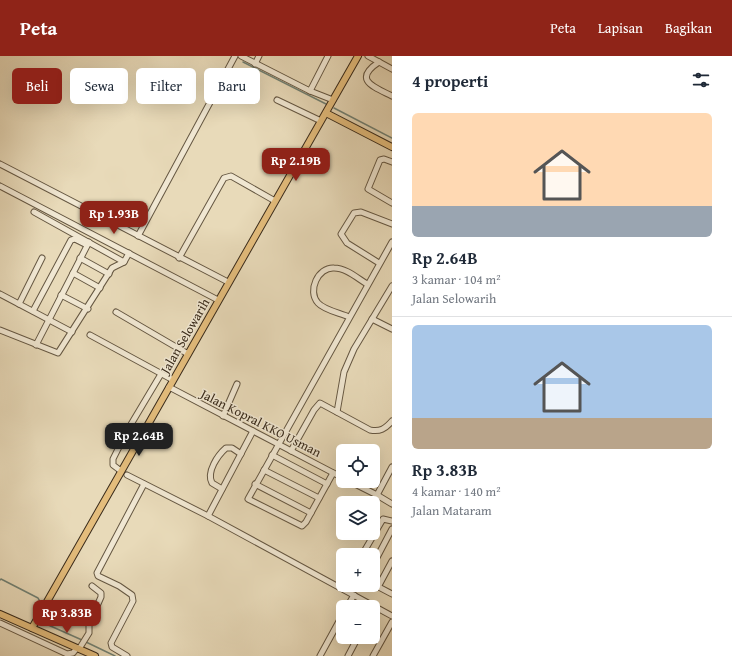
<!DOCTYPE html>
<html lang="id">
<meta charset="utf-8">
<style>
:root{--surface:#fff;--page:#f6f6f7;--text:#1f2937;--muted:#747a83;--line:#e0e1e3;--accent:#8f2418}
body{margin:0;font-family:"Gentium Book Plus",serif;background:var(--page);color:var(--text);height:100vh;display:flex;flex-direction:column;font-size:15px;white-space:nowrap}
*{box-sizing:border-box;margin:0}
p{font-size:13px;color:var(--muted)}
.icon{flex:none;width:22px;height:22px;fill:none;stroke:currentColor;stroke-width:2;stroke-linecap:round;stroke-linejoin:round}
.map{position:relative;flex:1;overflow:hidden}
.panel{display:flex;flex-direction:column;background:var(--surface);width:340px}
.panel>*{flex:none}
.guide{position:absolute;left:12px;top:12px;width:320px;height:36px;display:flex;gap:8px}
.controls{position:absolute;left:336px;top:388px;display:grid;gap:8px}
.controls a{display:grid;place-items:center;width:44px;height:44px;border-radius:6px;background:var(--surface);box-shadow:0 4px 16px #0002;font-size:20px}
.price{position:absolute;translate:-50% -34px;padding:0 9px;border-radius:8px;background:var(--accent);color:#fff;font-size:13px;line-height:26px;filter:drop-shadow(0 1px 2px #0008)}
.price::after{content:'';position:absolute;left:50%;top:24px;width:12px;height:9px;margin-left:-6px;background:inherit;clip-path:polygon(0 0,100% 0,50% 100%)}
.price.on{background:#222;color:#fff}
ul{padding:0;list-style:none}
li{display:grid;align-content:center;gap:8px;height:212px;padding:0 20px}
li+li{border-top:1px solid var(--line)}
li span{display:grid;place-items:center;height:124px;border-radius:6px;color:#555}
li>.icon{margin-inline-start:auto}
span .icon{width:72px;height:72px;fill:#fffc;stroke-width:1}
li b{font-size:17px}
h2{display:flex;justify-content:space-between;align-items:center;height:48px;padding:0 20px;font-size:17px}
.tag{padding:0 14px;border-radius:6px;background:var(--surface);box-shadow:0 4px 16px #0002;font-size:14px;line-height:36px}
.tag.on{background:var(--accent);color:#fff}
header{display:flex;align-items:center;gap:24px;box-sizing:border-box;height:56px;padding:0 20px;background:var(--accent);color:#fff}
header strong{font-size:19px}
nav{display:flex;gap:22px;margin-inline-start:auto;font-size:14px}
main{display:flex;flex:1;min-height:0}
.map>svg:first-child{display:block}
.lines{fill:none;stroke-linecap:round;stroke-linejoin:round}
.stream{stroke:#718174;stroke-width:1.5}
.minor-casing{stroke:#655742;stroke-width:7}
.major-casing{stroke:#392b1b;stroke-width:8}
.minor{stroke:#f0e7d2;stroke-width:5}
.major{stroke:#e4bd7c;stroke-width:6}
.labels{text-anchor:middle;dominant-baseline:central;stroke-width:3;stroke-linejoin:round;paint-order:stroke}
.street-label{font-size:13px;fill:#392b1b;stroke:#f0e7d2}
</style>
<header>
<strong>Peta</strong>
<nav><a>Peta</a><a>Lapisan</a><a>Bagikan</a></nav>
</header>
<main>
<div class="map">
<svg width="392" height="600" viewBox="0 0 392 600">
<rect width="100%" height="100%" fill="#e8dab9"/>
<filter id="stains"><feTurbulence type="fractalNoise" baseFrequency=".005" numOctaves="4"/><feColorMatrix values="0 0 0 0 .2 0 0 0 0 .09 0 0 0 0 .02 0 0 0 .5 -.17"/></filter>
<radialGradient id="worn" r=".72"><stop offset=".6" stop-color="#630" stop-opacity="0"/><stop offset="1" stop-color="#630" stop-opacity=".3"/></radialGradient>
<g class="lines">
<g class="stream">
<polyline points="243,6 326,48"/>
<polyline points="334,52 392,82"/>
<polyline points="0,524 1,523 38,542 42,549"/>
<polyline points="45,555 44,563 46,568 82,584"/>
<polyline points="86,586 115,600"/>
</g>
<g class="minor-casing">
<g id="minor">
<polyline points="241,0 310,35 328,0"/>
<polyline points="368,0 392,13"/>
<path d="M379,6C352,24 374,31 392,40"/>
<polyline points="255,8 259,0"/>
<polyline points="310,35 333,44"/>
<polyline points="277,44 321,65"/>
<polyline points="392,106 384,103 380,104 368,133 392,147"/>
<polyline points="0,108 228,226"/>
<polyline points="0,130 218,244"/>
<polyline points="34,156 124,206"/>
<polyline points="138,180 235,0"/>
<polyline points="80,202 109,218"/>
<polyline points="179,202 224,122 231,120 275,145"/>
<polyline points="379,207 347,187 341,178 354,157 361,156 392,168"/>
<polyline points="73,217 100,232"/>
<polyline points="0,238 72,276"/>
<polyline points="61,239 88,253"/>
<polyline points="19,248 42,202"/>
<polyline points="33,255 71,184 75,183 87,189"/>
<polyline points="116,256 188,298"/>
<path d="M349,261C340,257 324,254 318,247C307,235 318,211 334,212C346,212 357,222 367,228"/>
<polyline points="372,263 392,273"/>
<polyline points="0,274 58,297 112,212 124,206 129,197"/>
<polyline points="90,279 173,324"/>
<polyline points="36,289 89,186"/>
<polyline points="169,331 343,422"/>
<polyline points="337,356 344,316 354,293 392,230"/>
<polyline points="223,360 237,328"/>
<path d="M291,395L314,354L320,347L370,374C380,376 385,373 392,365"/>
<polyline points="272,399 327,428"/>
<polyline points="264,414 319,442"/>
<polyline points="121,415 113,409 113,403 127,375 161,318"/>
<polyline points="333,417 306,466 302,470 248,443 392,186"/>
<polyline points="127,419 208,460 392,560"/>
<polyline points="349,425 377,439 392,411"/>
<polyline points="255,428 311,457"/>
<path d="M222,433L212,427C206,416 218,399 226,392H232L241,398"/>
<polyline points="377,439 392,448"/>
<polyline points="208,460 253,375"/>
<polyline points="362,499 383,463 392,465"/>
<polyline points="373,509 392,473"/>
<polyline points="373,528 392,538"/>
<polyline points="378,531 392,505"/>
<polyline points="347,551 354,539"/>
<polyline points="0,567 67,598 73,597 77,592"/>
<polyline points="79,593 89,577 89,568 101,541 101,537 92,530"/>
<polyline points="127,600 112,591 111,587 133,545 132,539 119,530 98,520 97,517 144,428"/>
<polyline points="320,600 343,558"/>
<polyline points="348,600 358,581"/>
<polyline points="373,600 392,566"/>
</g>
</g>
<g class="major-casing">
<g id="major">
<polyline points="326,57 392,91"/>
<polyline points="0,558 95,600"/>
<polyline points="32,572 358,0"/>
</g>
</g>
<use href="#minor" class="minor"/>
<use href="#major" class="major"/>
</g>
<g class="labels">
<g class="street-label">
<text transform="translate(185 280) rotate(-60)">Jalan Selowarih</text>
<text transform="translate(261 367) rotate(27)">Jalan Kopral KKO Usman</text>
</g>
</g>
<rect width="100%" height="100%" filter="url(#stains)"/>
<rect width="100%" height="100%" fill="url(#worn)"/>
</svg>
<div class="controls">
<a><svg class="icon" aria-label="locate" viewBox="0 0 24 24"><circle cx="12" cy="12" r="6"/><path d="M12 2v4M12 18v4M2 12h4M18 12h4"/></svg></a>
<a><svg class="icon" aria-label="layers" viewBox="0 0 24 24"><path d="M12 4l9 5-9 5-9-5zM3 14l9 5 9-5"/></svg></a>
<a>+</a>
<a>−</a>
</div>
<b class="price" style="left:296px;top:126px">Rp 2.19B</b>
<b class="price" style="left:114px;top:179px">Rp 1.93B</b>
<b class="price on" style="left:139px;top:401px">Rp 2.64B</b>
<b class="price" style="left:67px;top:578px">Rp 3.83B</b>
<div class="guide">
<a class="tag on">Beli</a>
<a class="tag">Sewa</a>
<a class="tag">Filter</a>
<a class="tag">Baru</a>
</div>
</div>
<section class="panel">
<h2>4 properti<svg class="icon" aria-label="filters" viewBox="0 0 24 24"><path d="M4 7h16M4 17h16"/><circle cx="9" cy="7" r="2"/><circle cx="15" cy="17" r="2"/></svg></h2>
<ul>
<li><span style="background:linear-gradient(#ffd9b3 75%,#9aa5b1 0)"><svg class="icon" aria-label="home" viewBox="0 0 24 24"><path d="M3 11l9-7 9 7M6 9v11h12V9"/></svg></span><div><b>Rp 2.64B</b><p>3 kamar · 104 m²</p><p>Jalan Selowarih</p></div></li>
<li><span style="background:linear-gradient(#a9c7e8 75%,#b9a48a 0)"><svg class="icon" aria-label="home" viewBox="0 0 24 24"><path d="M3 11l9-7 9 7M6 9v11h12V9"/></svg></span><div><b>Rp 3.83B</b><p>4 kamar · 140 m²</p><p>Jalan Mataram</p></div></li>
</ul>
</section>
</main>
